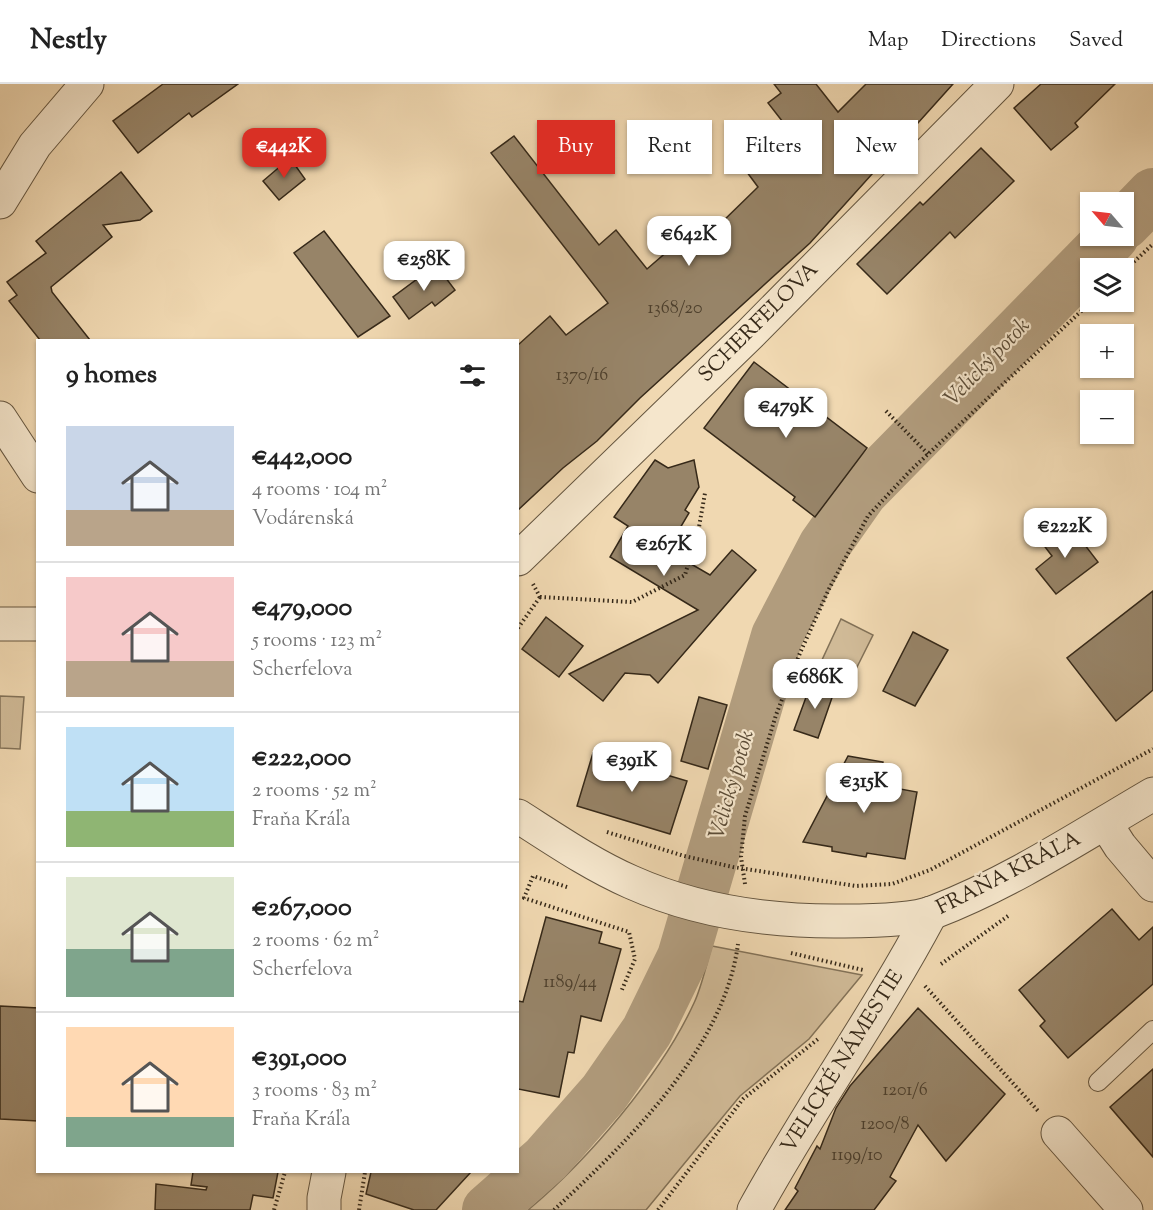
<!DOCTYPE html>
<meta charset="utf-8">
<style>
:root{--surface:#fff;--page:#f6f6f6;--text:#222;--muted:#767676;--line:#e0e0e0;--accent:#d93025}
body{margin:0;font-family:"Sorts Mill Goudy",serif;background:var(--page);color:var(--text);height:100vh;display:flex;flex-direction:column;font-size:22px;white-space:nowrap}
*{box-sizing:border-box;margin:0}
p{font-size:20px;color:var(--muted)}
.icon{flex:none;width:33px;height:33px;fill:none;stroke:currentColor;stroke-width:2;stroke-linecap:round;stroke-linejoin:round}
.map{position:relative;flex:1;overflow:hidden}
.drawer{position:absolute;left:36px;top:255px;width:483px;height:834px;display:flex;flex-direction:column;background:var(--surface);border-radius:0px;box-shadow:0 2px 4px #0004}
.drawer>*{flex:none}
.banner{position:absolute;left:537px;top:36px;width:525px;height:54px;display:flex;gap:12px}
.needle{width:39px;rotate:298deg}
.controls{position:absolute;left:1080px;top:108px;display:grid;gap:12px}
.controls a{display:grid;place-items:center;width:54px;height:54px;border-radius:0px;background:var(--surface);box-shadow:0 2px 4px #0004;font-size:30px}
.price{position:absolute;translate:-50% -51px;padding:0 14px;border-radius:12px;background:#fff;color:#222;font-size:20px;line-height:39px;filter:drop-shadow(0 2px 3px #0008)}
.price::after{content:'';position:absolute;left:50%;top:36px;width:18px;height:14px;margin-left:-9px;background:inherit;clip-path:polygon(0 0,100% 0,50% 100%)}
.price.current{background:var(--accent);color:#fff}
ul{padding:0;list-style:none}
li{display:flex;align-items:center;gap:18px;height:150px;padding:0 30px}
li+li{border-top:2px solid var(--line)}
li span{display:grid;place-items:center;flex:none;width:168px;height:120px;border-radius:0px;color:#555}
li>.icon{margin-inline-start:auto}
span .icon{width:72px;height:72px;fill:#fffc;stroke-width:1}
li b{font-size:26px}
h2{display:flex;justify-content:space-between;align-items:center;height:72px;padding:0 30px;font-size:26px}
.pill{padding:0 21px;border-radius:0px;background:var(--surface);box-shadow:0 2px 4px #0004;font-size:21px;line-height:54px}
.pill.current{background:var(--accent);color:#fff}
header{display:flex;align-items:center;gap:36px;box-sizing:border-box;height:84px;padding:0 30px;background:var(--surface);border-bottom:2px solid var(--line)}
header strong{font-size:28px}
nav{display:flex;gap:33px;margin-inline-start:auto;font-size:21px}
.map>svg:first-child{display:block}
.green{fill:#d0ba97;stroke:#837258;stroke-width:1.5}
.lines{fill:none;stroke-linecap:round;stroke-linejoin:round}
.river{stroke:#b19c7d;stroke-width:52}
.building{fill:#978468;stroke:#362919;stroke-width:1.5}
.service-casing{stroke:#64553f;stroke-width:20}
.minor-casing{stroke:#64553f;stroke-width:35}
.tertiary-casing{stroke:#64553f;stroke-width:35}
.path{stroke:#362919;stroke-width:4;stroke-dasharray:1.5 3;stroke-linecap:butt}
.service{stroke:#f5e6cc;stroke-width:18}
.minor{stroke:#f5e6cc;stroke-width:33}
.tertiary{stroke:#f5e6cc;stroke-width:33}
.labels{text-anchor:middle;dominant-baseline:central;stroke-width:4.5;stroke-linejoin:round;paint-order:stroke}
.number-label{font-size:18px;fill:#4e402d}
.street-label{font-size:21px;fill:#362919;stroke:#f5e6cc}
.water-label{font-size:22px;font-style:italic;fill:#5b4c37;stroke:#f5e6cc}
</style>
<header>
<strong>Nestly</strong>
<nav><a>Map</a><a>Directions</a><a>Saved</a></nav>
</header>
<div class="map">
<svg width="1153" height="1126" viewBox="0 0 1153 1126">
<rect width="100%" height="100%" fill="#f0d8b1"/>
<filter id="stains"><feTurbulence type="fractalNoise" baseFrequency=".00333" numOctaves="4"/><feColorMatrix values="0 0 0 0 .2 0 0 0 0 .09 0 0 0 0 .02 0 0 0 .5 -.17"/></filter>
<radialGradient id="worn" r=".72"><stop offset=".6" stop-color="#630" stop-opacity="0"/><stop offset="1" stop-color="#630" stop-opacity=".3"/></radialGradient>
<g class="green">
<polygon points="841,535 873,551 853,591 822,576"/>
<polygon points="0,612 24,613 20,665 0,664"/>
<path d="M712,862L862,891L809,955L740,1012L646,1126H528C588,1076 661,991 694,919C702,902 706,881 712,862Z"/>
</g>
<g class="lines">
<g class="river">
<polyline points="1124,140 1153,110"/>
<polyline points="488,1126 546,1075 604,1009 647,947 683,873 777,552 824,462 862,408 1113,152"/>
</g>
</g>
<g class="building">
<polygon points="163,0 238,0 192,33 189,29 138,69 113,37"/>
<polygon points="774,0 816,0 838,28 866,0 953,0 810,159 640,314 597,357 563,384 518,426 518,261 550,232 566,251 608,219 491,69 514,52 599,161 616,146 647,185 691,147 721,139 758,103 741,80 786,42 768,19 781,9"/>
<polygon points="1041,0 1115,0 1075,39 1078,43 1051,66 1014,24"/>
<polygon points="981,64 1014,97 955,154 950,148 887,210 857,180 920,118 923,121"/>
<polygon points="290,74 305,95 279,116 263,97"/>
<polygon points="121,88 152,127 140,136 103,141 112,153 51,203 52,208 90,256 40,256 9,217 17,211 7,198 46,169 36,157"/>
<polygon points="324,147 390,232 358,253 294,169"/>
<polygon points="436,181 455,206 435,222 432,218 409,235 393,213"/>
<polygon points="754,278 867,364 815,433 793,416 795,413 704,344"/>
<polygon points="655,376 668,384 694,376 699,403 685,426 689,429 667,466 710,491 732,466 756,486 658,599 650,591 625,589 603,617 569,590 698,526 610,473 628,442 614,433"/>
<polygon points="1068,439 1098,478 1056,510 1036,485 1052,472 1042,459"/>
<polygon points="1153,507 1153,606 1116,637 1067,574"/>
<polygon points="546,533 583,562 559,593 522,565"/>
<polygon points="913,548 948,566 915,622 883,607"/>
<polygon points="812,597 835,605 818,654 794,646"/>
<polygon points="699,613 727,621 708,685 681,677"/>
<polygon points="593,669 687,697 670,750 577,722"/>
<polygon points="848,672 883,678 878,701 917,708 905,775 867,769 866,773 832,767 832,763 803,758"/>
<polygon points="1112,825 1139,856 1153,843 1153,900 1068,974 1040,942 1045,937 1019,906"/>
<polygon points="546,833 602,848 599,859 621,865 601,937 581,932 574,969 568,968 559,1013 518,1005 518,917 523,918"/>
<polygon points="0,922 38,924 38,1037 0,1035"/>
<polygon points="918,924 1005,1010 946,1077 918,1041 890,1093 896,1097 874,1126 785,1126 798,1107 795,1104 817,1062 820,1065 836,1024 850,1002"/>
<polygon points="1153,985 1153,1073 1110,1023"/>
<polygon points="193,1088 278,1088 273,1114 253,1111 250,1126 155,1126 156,1100 206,1106 207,1103 191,1101"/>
<polygon points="371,1088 471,1088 436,1126 414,1126 366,1110"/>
</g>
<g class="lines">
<g class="service-casing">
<polyline id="service" points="1098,998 1153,946"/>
</g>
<g class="minor-casing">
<g id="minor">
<polyline points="0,118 35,61 87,0"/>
<polyline points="518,475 750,250 997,0"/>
<polyline points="0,540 38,540"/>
<polyline points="1106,740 1120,762 1153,801"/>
<polyline points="1058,1049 1126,1126"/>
<polyline points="324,1126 324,1114 329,1088"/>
<path d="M754,1126C809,1025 877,931 931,829"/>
</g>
</g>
<g class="tertiary-casing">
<g id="tertiary">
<polyline points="0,334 38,392"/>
<path d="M518,732C554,755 592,781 631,798C698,828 772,838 844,837C866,837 914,836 934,828C1012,798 1081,752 1153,710"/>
</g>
</g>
<g class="path">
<polyline points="1124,187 1153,160"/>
<polyline points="886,327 928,370"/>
<polyline points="533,500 540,513"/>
<polyline points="540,513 632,518 685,491 699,443 705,409"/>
<polyline points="518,544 540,513"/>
<polyline points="607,748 684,772 733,783 856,802 892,800 930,786 1153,665"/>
<polyline points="745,800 741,773 745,732 776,631 800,569 829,505 868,432 911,386 1091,218"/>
<polyline points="567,803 533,792 524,814 629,848 635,875 621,908"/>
<polyline points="791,869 863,886"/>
<polyline points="941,880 1008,832"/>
<polyline points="925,902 1039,1028"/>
<polyline points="274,1126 285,1088"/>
<polyline points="359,1126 365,1088"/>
<path d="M554,1126C628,1057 724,965 738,860"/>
<polyline points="658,1126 743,1015 818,955"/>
</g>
<use href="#service" class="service"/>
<use href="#minor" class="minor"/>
<use href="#tertiary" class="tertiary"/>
</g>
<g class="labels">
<g class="number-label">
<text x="675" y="225">1368/20</text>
<text x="582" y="292">1370/16</text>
<text x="570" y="899">1189/44</text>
<text x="905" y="1007">1201/6</text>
<text x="885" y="1041">1200/8</text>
<text x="857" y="1072">1199/10</text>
</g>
<g class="street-label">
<text transform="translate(759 239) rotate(-45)">SCHERFELOVA</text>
<text transform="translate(1009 790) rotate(-27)">FRAŇA KRÁĽA</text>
<text transform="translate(843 978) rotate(-58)">VELICKÉ NÁMESTIE</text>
</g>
<g class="water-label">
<text transform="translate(988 279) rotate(-46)">Velický potok</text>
<text transform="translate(733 701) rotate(-74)">Velický potok</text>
</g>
</g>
<rect width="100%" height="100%" filter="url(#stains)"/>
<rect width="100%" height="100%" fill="url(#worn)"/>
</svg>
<div class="controls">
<a><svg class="needle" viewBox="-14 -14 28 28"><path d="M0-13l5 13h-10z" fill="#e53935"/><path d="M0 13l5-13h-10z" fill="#767676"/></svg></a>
<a><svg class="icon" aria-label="layers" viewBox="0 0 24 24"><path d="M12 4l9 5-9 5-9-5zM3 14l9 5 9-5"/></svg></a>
<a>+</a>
<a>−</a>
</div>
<b class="price current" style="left:284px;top:95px">€442K</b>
<b class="price" style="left:689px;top:183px">€642K</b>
<b class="price" style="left:424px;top:208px">€258K</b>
<b class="price" style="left:786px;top:355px">€479K</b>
<b class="price" style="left:1065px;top:475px">€222K</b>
<b class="price" style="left:664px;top:493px">€267K</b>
<b class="price" style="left:815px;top:626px">€686K</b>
<b class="price" style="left:632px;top:709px">€391K</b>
<b class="price" style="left:864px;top:730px">€315K</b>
<div class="banner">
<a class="pill current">Buy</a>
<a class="pill">Rent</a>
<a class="pill">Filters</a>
<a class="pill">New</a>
</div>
<section class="drawer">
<h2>9 homes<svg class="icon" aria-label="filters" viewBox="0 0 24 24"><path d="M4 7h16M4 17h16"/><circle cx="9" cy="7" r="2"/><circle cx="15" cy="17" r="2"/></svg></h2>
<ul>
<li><span style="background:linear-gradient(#c9d6e8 70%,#b9a48a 0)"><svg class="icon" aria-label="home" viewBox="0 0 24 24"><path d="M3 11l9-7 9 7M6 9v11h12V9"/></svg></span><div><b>€442,000</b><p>4 rooms · 104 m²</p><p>Vodárenská</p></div></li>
<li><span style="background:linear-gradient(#f6c9c9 70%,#b9a48a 0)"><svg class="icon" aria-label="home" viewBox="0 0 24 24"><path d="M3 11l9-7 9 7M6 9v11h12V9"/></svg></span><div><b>€479,000</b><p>5 rooms · 123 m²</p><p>Scherfelova</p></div></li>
<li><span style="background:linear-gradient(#bfe0f5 70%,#8fb573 0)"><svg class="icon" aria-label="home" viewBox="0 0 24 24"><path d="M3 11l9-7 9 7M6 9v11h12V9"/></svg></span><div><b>€222,000</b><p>2 rooms · 52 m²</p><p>Fraňa Kráľa</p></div></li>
<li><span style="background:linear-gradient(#dfe7d0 60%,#7fa58c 0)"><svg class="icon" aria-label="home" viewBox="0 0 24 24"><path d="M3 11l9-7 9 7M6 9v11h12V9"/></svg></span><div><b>€267,000</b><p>2 rooms · 62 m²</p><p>Scherfelova</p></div></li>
<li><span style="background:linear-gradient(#ffd9b3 75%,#7fa58c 0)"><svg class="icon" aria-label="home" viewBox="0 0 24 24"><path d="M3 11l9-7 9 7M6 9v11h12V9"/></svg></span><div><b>€391,000</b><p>3 rooms · 83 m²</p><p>Fraňa Kráľa</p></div></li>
</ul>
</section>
</div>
